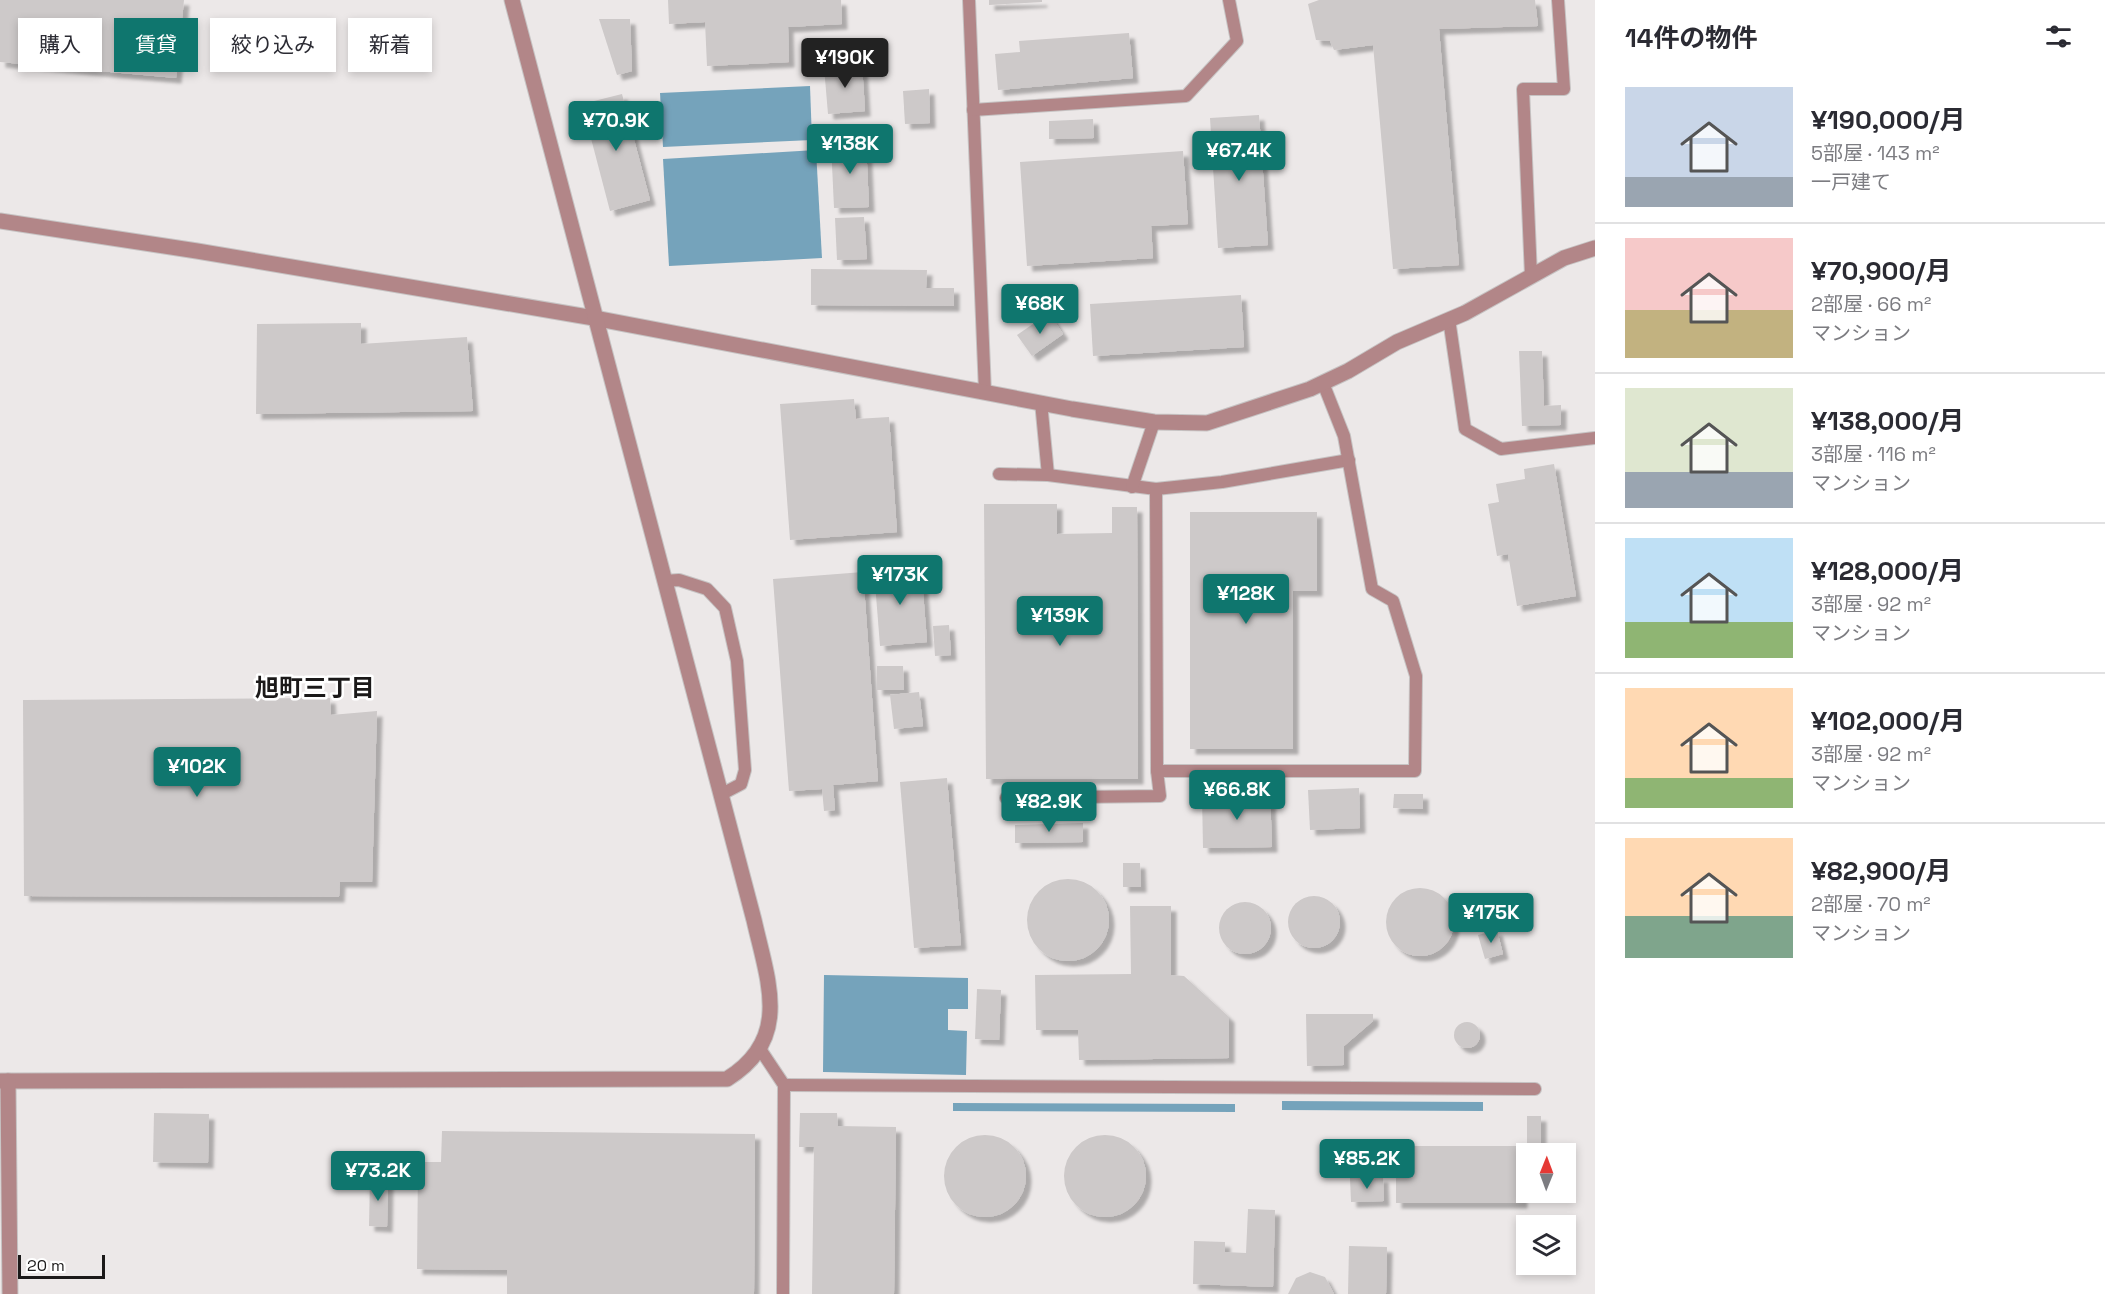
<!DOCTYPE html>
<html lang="ja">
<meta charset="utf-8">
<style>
:root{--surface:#fff;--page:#f2f2f3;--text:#2b2b33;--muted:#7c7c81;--line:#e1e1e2;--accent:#0f766e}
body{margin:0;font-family:"Space Grotesk","Noto Sans JP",sans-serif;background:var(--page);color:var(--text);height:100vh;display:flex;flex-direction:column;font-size:22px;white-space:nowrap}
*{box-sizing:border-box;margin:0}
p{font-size:20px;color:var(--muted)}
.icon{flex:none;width:33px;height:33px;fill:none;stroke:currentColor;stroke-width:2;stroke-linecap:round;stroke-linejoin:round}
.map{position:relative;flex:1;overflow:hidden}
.drawer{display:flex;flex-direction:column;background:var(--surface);width:510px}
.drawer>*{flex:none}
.top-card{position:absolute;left:18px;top:18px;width:570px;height:54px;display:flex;gap:12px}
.needle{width:39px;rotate:1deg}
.fabs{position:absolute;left:1516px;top:1143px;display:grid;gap:12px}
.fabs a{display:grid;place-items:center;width:60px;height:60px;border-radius:0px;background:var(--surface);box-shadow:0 3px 9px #0003;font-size:30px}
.scale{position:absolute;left:18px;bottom:15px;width:87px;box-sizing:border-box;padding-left:6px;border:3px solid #1b1919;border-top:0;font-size:16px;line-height:21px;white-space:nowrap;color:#1b1919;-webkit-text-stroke:4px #fff;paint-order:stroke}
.price{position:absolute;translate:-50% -51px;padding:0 14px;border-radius:6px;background:var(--accent);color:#fff;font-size:20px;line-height:39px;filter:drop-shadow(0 2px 3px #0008)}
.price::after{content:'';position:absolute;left:50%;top:36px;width:18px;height:14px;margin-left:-9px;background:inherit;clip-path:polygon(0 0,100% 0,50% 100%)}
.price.selected{background:#222;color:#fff}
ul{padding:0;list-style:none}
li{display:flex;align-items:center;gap:18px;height:150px;padding:0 30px}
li+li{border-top:2px solid var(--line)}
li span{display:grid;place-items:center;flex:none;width:168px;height:120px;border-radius:0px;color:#555}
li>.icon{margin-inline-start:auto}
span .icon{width:72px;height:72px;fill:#fffc;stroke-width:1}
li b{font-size:26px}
h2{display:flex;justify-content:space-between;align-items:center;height:72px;padding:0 30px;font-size:26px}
.tag{padding:0 21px;border-radius:0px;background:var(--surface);box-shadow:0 3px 9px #0003;font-size:21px;line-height:54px}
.tag.selected{background:var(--accent);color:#fff}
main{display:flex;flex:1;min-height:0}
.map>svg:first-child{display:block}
.water{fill:#75a3bb}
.building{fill:#cdc9c9;filter:url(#shadow)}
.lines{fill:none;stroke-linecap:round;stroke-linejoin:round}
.service-casing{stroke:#c6c3c3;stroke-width:14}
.tertiary-casing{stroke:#c6c3c3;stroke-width:17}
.service{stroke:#b28688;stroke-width:12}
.tertiary{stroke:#b28688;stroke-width:15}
.labels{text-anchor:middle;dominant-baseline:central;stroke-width:5;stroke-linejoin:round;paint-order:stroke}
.neighbourhood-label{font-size:24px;font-weight:bold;fill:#1b1919;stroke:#fff}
</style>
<main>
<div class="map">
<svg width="1595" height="1294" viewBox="0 0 1595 1294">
<defs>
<filter id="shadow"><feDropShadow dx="5.5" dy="5.5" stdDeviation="1.5" flood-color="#0004"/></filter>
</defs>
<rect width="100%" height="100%" fill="#ece8e8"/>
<g class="water">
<polygon points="810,86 812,140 663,147 660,93"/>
<polygon points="816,150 822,258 669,266 663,159"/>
<polygon points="824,975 968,978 968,1009 948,1009 948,1030 967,1031 966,1075 823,1072"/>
<polygon points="1282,1101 1483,1102 1483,1111 1282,1110"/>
<polygon points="953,1103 1235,1104 1235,1112 953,1111"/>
</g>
<g class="building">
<polygon points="0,0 184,0 176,78 0,62"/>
<polygon points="668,0 841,0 842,24 788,27 789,62 707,66 705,22 669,24"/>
<polygon points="989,0 1042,0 1042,2 989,5"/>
<polygon points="1319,0 1535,0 1538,26 1439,29 1459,265 1393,269 1373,45 1334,50 1330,41 1316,40 1308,4"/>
<polygon points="599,19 630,19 632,71 617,75"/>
<polygon points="1129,33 1133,78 998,90 995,54 1020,52 1019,41"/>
<polygon points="862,64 865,111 828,114 824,67"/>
<polygon points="929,89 930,123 905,124 903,91"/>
<polygon points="622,94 650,200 610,211 582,104"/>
<polygon points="1259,115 1268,245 1218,248 1210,118"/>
<polygon points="1093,119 1094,138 1049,139 1049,121"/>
<polygon points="866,142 869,207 834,208 831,143"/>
<polygon points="1183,151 1188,224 1151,226 1153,258 1027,266 1020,162"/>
<polygon points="864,217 867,259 837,260 835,218"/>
<polygon points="811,269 927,270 926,288 954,288 954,306 811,305"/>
<polygon points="1241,295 1244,347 1093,356 1090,304"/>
<polygon points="1049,313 1063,334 1032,356 1017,335"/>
<polygon points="361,323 361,344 467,337 473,411 256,414 257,324"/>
<polygon points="1519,351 1542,351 1544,406 1561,405 1561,425 1522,426"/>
<polygon points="854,399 856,419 889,417 897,532 790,540 780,404"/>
<polygon points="1554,464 1576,596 1517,606 1508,554 1497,556 1488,504 1499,502 1496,484 1525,479 1524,469"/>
<polygon points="984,504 1057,504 1057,534 1112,533 1112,507 1137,507 1138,779 986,779"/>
<polygon points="1190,512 1317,512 1317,591 1293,591 1293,749 1190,749"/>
<polygon points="921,566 927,642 880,646 874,570"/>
<polygon points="863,572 878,781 833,785 835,810 824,811 822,789 789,791 773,579"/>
<polygon points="949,625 951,655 935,656 933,626"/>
<polygon points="877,666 903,666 904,690 877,690"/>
<polygon points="919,692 923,726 894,729 890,695"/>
<polygon points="330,698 331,715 377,711 372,882 340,882 339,897 24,896 23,700"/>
<polygon points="947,778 961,945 914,948 900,782"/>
<polygon points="1359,788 1360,828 1310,830 1308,790"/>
<polygon points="1270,793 1272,847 1203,848 1202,795"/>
<polygon points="1394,794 1423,794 1423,809 1393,808"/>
<polygon points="1083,823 1083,842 1015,843 1015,825"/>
<polygon points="1123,863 1140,863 1141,887 1123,887"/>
<circle cx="1068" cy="920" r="41"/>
<circle cx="1420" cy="922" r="34"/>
<circle cx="1314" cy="922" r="26"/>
<circle cx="1245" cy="928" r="26"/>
<polygon points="1130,906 1171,906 1171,975 1184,976 1229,1017 1229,1058 1079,1060 1078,1030 1036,1030 1035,975 1131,974"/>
<polygon points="1497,930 1503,954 1485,959 1478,935"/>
<polygon points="977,989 1001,990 999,1040 975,1039"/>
<polygon points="1306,1014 1373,1014 1373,1021 1344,1046 1344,1065 1307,1066"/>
<circle cx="1467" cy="1035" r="13"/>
<polygon points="154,1113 209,1114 208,1163 153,1162"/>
<polygon points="800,1113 837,1113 838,1126 896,1127 894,1294 812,1294 814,1147 799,1147"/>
<rect x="1527" y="1116" width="14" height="28"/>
<polygon points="442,1131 755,1134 754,1294 507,1294 507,1270 417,1269 418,1162 441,1162"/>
<circle cx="1105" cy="1176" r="41"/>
<circle cx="985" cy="1176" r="41"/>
<rect x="1396" y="1146" width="126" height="57"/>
<polygon points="370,1177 388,1178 387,1227 369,1226"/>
<polygon points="1383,1177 1384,1201 1351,1202 1350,1178"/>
<polygon points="1248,1209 1275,1210 1273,1287 1193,1284 1194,1241 1225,1242 1225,1252 1246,1253"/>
<polygon points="1349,1246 1387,1247 1386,1294 1348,1294"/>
<polygon points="1310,1272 1325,1277 1334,1294 1288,1294 1296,1278"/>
</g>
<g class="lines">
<g class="service-casing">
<g id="service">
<polyline points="969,0 985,392"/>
<polyline points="973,110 1186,96 1237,41 1229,0"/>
<polyline points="1531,276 1523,89 1564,89 1558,0"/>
<polyline points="1449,319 1465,429 1501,449 1595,438"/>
<polyline points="1041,402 1048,475"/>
<polyline points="999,474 1048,475 1156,489 1222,482 1349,460"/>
<polyline points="1132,487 1154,422"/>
<polyline points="1156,489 1157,771"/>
<polyline points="664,581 679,580 707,589 725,608 737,661 745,770 741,784 720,795"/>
<polyline points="1006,798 1160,796 1157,771 1415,771 1416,676 1393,601 1372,589 1344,436 1323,383"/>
<polyline points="760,1049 784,1085 783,1294"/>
<polyline points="784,1085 1535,1089"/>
</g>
</g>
<g class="tertiary-casing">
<g id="tertiary">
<polyline points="0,221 197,251 594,318 1072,409 1154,422 1207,423 1310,389 1348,371 1397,342 1465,313 1564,258 1595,248"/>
<path d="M0,1081L727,1079C792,1039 768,982 754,920L512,0"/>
<polyline points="8,1081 10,1294"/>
</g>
</g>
<use href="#service" class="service"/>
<use href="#tertiary" class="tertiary"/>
</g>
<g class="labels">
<g class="neighbourhood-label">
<text x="315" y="687">旭町三丁目</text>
</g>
</g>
</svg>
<div class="fabs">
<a><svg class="needle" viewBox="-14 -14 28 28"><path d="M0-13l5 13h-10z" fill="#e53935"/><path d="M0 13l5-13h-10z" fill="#7c7c81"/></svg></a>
<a><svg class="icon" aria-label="layers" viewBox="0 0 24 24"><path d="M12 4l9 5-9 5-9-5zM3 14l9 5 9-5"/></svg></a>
</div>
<div class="scale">20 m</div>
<b class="price selected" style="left:845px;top:89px">¥190K</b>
<b class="price" style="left:616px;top:152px">¥70.9K</b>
<b class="price" style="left:850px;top:175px">¥138K</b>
<b class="price" style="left:1239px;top:182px">¥67.4K</b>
<b class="price" style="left:1040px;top:335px">¥68K</b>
<b class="price" style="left:900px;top:606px">¥173K</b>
<b class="price" style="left:1246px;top:625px">¥128K</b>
<b class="price" style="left:1060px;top:647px">¥139K</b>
<b class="price" style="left:197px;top:798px">¥102K</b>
<b class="price" style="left:1237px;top:821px">¥66.8K</b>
<b class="price" style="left:1049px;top:833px">¥82.9K</b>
<b class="price" style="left:1491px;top:944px">¥175K</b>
<b class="price" style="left:1367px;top:1190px">¥85.2K</b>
<b class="price" style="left:378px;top:1202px">¥73.2K</b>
<div class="top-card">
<a class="tag">購入</a>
<a class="tag selected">賃貸</a>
<a class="tag">絞り込み</a>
<a class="tag">新着</a>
</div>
</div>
<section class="drawer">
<h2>14件の物件<svg class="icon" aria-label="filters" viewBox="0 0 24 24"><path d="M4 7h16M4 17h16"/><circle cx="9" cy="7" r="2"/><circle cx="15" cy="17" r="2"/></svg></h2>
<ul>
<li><span style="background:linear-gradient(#c9d6e8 75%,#9aa5b1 0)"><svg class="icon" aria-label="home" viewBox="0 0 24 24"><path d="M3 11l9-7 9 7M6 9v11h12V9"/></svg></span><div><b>¥190,000/月</b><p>5部屋 · 143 m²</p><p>一戸建て</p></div></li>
<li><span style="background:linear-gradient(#f6c9c9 60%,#c2b280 0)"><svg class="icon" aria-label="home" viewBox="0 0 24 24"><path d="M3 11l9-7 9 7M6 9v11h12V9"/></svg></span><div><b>¥70,900/月</b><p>2部屋 · 66 m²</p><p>マンション</p></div></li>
<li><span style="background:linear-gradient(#dfe7d0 70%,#9aa5b1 0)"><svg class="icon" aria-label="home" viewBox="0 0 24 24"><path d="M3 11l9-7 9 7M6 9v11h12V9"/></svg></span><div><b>¥138,000/月</b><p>3部屋 · 116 m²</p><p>マンション</p></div></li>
<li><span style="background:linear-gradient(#bfe0f5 70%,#8fb573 0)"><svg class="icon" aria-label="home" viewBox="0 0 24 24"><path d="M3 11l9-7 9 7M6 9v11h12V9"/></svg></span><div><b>¥128,000/月</b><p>3部屋 · 92 m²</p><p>マンション</p></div></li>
<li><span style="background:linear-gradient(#ffd9b3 75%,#8fb573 0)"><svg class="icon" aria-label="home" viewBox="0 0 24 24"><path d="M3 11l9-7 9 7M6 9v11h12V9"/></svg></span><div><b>¥102,000/月</b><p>3部屋 · 92 m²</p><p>マンション</p></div></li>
<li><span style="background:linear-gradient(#ffd9b3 65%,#7fa58c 0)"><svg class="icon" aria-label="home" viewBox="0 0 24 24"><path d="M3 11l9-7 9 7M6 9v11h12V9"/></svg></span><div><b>¥82,900/月</b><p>2部屋 · 70 m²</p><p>マンション</p></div></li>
</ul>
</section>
</main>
